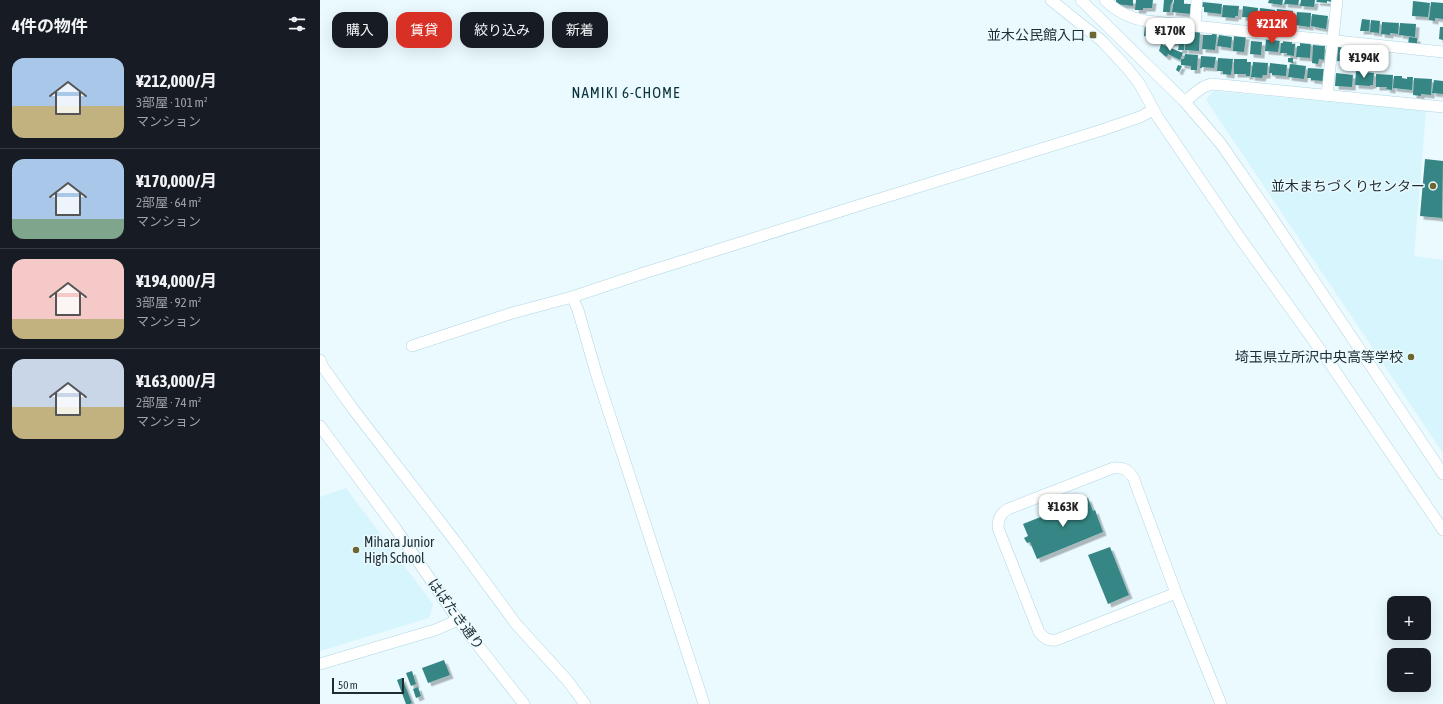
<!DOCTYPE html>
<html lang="ja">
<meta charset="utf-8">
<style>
:root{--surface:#171b24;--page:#242831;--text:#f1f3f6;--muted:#9ea1a6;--line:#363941;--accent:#d93025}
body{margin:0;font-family:"Asap Condensed","Noto Sans JP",sans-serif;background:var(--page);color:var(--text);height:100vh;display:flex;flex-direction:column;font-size:15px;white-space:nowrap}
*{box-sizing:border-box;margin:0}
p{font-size:13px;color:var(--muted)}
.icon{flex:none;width:22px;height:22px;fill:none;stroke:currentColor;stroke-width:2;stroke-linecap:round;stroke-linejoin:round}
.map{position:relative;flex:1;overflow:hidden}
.drawer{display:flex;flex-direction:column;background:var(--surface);width:320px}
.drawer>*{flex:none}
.banner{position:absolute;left:12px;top:12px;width:380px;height:36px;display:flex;gap:8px}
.buttons{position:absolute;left:1067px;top:596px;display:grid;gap:8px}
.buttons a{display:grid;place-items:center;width:44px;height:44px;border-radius:8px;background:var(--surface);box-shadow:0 4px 16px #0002;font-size:20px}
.scale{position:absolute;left:12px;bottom:10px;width:72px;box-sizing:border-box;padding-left:4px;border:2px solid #1d2d31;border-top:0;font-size:11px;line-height:14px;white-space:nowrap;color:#1d2d31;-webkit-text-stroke:3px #eafaff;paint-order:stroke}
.price{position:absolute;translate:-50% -34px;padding:0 9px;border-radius:8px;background:#fff;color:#222;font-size:13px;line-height:26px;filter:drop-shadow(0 1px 2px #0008)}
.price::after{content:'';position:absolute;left:50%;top:24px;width:12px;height:9px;margin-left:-6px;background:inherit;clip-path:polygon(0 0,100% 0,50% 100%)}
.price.selected{background:var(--accent);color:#fff}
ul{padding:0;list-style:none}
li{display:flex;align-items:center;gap:12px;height:100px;padding:0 12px}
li+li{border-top:1px solid var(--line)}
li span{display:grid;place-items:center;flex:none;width:112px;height:80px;border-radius:12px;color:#555}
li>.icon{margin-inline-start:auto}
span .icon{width:48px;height:48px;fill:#fffc;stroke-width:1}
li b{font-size:17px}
h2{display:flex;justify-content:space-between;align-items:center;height:48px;padding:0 12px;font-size:17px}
.chip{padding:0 14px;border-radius:12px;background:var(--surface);box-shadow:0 4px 16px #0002;font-size:14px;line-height:36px}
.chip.selected{background:var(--accent);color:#fff}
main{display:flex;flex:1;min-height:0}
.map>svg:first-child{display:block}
.built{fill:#d7f5fd}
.building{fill:#368684;filter:url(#shadow)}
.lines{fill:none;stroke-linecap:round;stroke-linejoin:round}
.minor-casing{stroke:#aed6e1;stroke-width:12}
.minor{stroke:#fff;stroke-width:11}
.poi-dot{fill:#6d6632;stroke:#eafaff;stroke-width:1.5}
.labels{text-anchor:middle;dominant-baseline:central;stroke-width:3;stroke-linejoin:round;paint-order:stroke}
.poi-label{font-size:14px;fill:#1d2d31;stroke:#eafaff;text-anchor:end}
.street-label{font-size:14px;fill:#1d2d31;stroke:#eafaff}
.neighbourhood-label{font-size:15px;letter-spacing:1px;fill:#0b323b;stroke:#eafaff}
</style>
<main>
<section class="drawer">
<h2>4件の物件<svg class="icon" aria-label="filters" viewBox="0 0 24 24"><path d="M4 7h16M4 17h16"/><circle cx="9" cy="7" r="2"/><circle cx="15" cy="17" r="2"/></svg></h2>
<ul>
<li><span style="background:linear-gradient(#a9c7e8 60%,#c2b280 0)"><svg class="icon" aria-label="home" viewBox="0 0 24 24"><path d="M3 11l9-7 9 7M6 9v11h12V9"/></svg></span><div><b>¥212,000/月</b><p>3部屋 · 101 m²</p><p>マンション</p></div></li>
<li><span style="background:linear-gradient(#a9c7e8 75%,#7fa58c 0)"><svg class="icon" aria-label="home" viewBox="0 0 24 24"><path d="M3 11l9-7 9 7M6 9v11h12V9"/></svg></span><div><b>¥170,000/月</b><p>2部屋 · 64 m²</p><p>マンション</p></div></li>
<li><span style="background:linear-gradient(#f6c9c9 75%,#c2b280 0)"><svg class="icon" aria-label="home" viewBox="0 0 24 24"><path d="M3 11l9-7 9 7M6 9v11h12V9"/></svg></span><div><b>¥194,000/月</b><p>3部屋 · 92 m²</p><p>マンション</p></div></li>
<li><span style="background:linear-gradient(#c9d6e8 60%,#c2b280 0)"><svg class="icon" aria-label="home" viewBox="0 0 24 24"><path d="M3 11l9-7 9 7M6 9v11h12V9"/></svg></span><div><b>¥163,000/月</b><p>2部屋 · 74 m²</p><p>マンション</p></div></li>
</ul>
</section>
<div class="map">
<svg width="1123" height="704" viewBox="0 0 1123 704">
<defs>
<filter id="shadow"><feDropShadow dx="3.5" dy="3.5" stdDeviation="0" flood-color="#0004"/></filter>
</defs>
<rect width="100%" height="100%" fill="#eafaff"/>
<g class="built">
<polygon points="893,91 1106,111 1094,256 1123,260 1123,453 886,100"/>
<polygon points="26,488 113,604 109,618 0,651 0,497"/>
</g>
<g class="building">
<polygon points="796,0 813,0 813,6 796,4"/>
<polygon points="816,0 833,0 832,8 823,8 823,10 815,10"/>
<polygon points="844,0 853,0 852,4 851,3 850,12 843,12"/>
<polygon points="854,0 864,0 864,4 871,4 870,14 852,12"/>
<polygon points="949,0 963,0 962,5 948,3"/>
<polygon points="965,0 979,0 978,5 964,4"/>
<polygon points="981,0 995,0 994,7 980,6"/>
<polygon points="997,0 1011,0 1011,2 1007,1 1007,3 996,2"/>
<polygon points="1093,1 1110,3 1108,17 1092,16"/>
<polygon points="882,2 902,4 901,14 884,12 884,7 882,7"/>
<polygon points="1111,2 1123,3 1123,19 1115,18 1115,21 1109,20"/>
<polygon points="903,5 919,6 918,16 915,16 915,18 902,17"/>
<polygon points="923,6 938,8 937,18 922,17"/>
<polygon points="940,8 955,10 954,23 944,22 944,21 939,20"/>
<polygon points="957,9 973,11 972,23 967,23 966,25 956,24"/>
<polygon points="977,12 991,13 990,27 975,25"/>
<polygon points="992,14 1008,16 1006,29 991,26"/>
<polygon points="1042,19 1050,20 1049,31 1040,31"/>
<polygon points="1051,20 1060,21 1059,33 1050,32"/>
<polygon points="1062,22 1079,23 1078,34 1070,33 1070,35 1061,34"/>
<polygon points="1080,23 1096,24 1095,37 1079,35"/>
<polygon points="825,25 841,27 839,38 824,36"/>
<polygon points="1120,27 1123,27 1123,40 1119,39"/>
<polygon points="842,30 865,32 864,50 858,50 859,45 855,44 855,43 841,42"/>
<polygon points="873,30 880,31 879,51 865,50 866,31 873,32"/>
<polygon points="892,33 897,33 895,50 882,49 883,35 892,35"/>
<polygon points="899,35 912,37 911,48 897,46"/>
<polygon points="914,35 926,36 924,52 913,51"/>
<polygon points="1089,37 1097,38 1097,45 1088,44"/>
<polygon points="946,39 960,40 958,52 945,51"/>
<polygon points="963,40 972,40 972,44 975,44 974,56 967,55 967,53 960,53 961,43 963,43"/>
<polygon points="931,41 942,42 941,55 930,54"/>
<polygon points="980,42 991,42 990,58 976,57 977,46 980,46"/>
<polygon points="841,44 863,53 860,60 848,54 847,57 845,56 839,51"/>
<polygon points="993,45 1005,46 1004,60 999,59 998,64 992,63"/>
<polygon points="1018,46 1035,47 1034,59 1032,59 1032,64 1029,64 1029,62 1017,61"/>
<polygon points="865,54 878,55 877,70 871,70 871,66 861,65 861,59 864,59"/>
<polygon points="881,56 896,57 894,68 882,67 882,68 880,68"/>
<polygon points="898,58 913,59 911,75 903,74 903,71 897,71"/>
<polygon points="968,58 973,58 973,63 968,62"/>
<polygon points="914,59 927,59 927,62 931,62 930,76 926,76 926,74 914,74"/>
<polygon points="933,62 948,63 947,75 943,75 942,78 931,77"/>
<polygon points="950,63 967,65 966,76 952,75 952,73 949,73"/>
<polygon points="970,64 986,66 984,79 968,77"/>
<polygon points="858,65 862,66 859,72 856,70"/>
<polygon points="988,68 1004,69 1003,81 991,80 991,78 987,78"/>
<polygon points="1036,71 1054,73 1053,85 1050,85 1050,86 1035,85"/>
<polygon points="1016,73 1033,75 1032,87 1015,86"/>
<polygon points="1056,74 1073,75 1072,90 1066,89 1067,87 1056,87"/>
<polygon points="1074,76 1082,76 1082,78 1087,79 1087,77 1093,77 1092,90 1073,88"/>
<polygon points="1094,78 1112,79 1111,95 1101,94 1101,96 1093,95"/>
<polygon points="1114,80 1123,81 1123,94 1112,93"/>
<polygon points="1105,159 1123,161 1122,218 1100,216"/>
<polygon points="768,498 773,511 775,510 783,532 717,559 710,542 707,543 704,538 708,536 703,524"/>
<polygon points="790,547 809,595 788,604 768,555"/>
<polygon points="124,660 130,675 108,683 102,668"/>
<polygon points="92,671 96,684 91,686 86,673"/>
<polygon points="82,678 92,703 90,704 86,704 77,680"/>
<polygon points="98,687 101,696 96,698 93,689"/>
</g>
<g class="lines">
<g class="minor-casing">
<g id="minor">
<polyline points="731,0 782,41 806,67 819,83 837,116 920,238 1009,362 1123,530"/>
<polyline points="761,0 865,102 901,144 952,218 1123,474"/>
<path d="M785,0C797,12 809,18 826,21L1123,52"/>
<polyline points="875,25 877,0"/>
<polyline points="1007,95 1017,0"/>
<path d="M865,102C873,95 881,86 892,84L1123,107"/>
<polyline points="252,297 258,310 277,376 384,704"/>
<polyline points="92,346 189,314 252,297 324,273 540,205 779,131 820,117 833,110"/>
<polyline points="0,360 3,367 33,409 135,541 196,624 247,680 265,704"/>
<polyline points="0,426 76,529 138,620 204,704"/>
<path d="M856,593L736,640C728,641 724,638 719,632L678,528C678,519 680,514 688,509L793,468C802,467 807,469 813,477L856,593L901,704"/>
<polyline points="0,664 115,630 138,620"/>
</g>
</g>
<use href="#minor" class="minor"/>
</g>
<g class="poi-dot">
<rect x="769" y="31" width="8" height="8" rx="2"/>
<circle cx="1113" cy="186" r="4"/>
<circle cx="1091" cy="357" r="4"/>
<circle cx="36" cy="550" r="4"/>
</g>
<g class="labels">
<g class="poi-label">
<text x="765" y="35">並木公民館入口</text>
<text x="1105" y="186">並木まちづくりセンター</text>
<text x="1083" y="357">埼玉県立所沢中央高等学校</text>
<text x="44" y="542" text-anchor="start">Mihara Junior<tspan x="44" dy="16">High School</tspan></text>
</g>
<g class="street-label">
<text transform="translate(136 614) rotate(54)">はばたき通り</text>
</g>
<g class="neighbourhood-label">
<text x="306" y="92">NAMIKI 6-CHOME</text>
</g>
</g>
</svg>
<div class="buttons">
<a>+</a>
<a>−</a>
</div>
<div class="scale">50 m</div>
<b class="price selected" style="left:952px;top:45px">¥212K</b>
<b class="price" style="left:850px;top:52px">¥170K</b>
<b class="price" style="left:1044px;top:79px">¥194K</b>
<b class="price" style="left:743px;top:528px">¥163K</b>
<div class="banner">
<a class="chip">購入</a>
<a class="chip selected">賃貸</a>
<a class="chip">絞り込み</a>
<a class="chip">新着</a>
</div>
</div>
</main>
